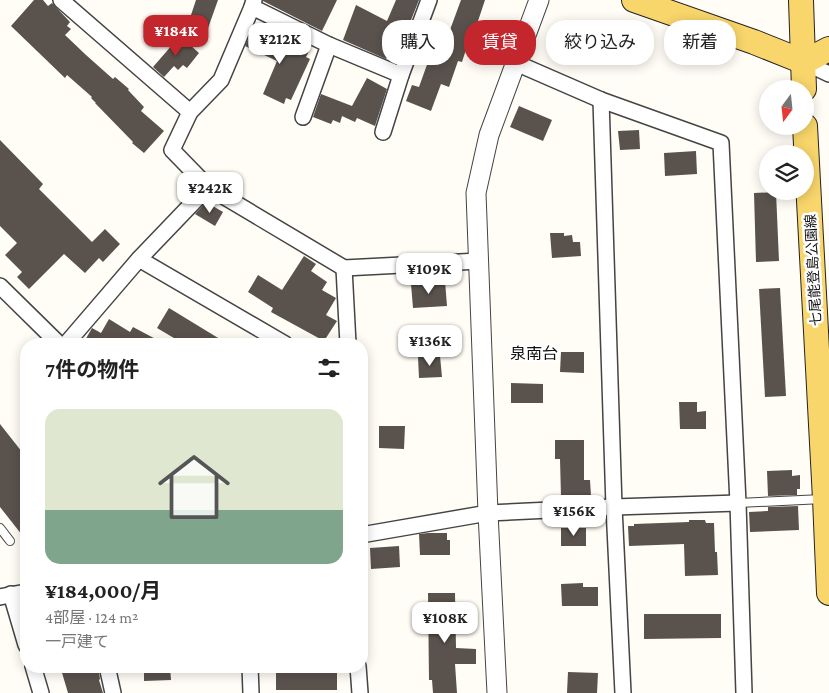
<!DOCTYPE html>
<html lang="ja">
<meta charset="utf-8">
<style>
:root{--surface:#fff;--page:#f2f2f2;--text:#222;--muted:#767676;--accent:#c4262e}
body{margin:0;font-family:"Crimson Pro","Noto Sans JP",serif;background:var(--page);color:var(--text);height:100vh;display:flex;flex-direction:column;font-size:19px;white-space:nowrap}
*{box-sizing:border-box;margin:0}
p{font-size:16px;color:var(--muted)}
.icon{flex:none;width:28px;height:28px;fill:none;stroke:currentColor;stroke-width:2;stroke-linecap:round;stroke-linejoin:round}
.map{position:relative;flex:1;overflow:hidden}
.side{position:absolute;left:20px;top:338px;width:348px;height:335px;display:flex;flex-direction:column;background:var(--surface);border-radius:20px;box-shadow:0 2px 12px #0003}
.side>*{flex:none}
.guide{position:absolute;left:382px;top:20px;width:371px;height:45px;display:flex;gap:10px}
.needle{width:32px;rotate:195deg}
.buttons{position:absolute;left:759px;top:80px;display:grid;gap:10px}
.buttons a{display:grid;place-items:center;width:55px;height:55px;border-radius:50%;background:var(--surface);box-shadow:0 2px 12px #0003;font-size:25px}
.price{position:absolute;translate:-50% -42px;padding:0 11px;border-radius:10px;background:#fff;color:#222;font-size:16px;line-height:32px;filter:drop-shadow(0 1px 2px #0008)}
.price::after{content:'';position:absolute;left:50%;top:30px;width:15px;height:11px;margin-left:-8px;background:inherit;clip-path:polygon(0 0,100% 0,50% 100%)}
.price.current{background:var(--accent);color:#fff}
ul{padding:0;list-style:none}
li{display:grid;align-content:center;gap:10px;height:265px;padding:0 25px}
li span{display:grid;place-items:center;height:155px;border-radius:15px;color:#555}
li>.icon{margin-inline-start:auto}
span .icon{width:90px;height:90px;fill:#fffc;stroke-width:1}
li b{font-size:21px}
h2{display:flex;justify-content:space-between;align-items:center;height:60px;padding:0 25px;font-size:21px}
.chip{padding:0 18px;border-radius:20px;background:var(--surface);box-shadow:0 2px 12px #0003;font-size:18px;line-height:45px}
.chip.current{background:var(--accent);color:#fff}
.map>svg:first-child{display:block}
.building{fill:#5a524d}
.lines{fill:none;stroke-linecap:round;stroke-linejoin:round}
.service-casing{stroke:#444;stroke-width:10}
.minor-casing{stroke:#444;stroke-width:18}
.tertiary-casing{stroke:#444;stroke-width:21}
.primary-casing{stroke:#222;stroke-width:26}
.service{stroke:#fff;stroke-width:8}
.minor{stroke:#fff;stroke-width:15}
.tertiary{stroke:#fff;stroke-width:19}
.primary{stroke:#f9d66b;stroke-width:24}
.labels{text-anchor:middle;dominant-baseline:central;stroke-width:5;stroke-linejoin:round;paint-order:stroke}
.street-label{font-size:14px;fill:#111;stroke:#fff}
.quarter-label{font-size:16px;fill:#111;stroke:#fff}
</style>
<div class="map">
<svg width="829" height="693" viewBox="0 0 829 693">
<rect width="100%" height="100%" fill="#fffdf5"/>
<g class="building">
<polygon points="34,0 43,0 48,6 52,3 70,22 67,26 71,29 65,35 86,55 113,79 115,77 129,89 128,90 144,107 141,111 164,131 144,153 132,143 133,142 95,103 96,103 91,98 92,97 67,75 65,78 11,26"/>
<polygon points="196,0 218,0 207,31 188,24"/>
<polygon points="263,0 337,0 322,31 263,1"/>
<polygon points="396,0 419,0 409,25 407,24 386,59 343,40 356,5 387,21"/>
<polygon points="461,0 485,0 478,21 482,23 476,39 470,37 462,62 458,61 449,87 441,84 431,111 406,101 412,85 419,87 429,59 432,61 441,36 447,38"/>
<polygon points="254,27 269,34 267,38 292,50 295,45 309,51 306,57 310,59 291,100 286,98 284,104 263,94 277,61 245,46"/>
<polygon points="180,36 199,53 187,68 183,65 178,70 174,66 164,77 153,67"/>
<polygon points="367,78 387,89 375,126 357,118 355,122 342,116 340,123 333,120 331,124 313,117 321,94 352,106"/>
<polygon points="519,106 552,120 543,141 510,127"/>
<polygon points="639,130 640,149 620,150 618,131"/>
<polygon points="0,140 43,184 39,189 92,242 105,229 120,244 103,262 99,258 85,273 64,254 29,289 17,277 22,272 5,255 17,243 0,226"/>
<polygon points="696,151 697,174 665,176 664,153"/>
<polygon points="776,192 779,261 756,262 754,193"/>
<polygon points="206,202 223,212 215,226 195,214"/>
<polygon points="550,233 564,233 564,236 572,235 573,242 580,242 581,256 552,258"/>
<polygon points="304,256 316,264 311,271 327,282 322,290 336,298 326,315 337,321 324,341 271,312 273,308 248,292 258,275 282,290"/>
<polygon points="445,281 447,306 413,308 411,284"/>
<polygon points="780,288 786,396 765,397 759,289"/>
<polygon points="169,308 228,344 184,344 157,328"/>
<polygon points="109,319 130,332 133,327 165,344 83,344 92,328 101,333"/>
<polygon points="561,352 584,352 584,373 560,372"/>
<polygon points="440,356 442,377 419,378 418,357"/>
<polygon points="511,383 543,384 543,403 511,403"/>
<polygon points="679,402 697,402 697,412 706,411 706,429 680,429"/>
<polygon points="0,424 26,457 26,540 0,507"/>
<polygon points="379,426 405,426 404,449 379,448"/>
<polygon points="555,440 584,440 584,480 590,480 591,496 561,497 560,459 555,459"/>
<polygon points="792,470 792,476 800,475 800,489 797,489 797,495 768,496 767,471"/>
<polygon points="798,506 799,530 750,532 749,512 768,511 768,507"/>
<polygon points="689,520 705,520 706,523 714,523 715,552 717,552 718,575 685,576 684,544 629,546 628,526 634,526 634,524 689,522"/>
<rect x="561" y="528" width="25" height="18"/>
<polygon points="428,533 447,533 447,540 450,540 450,555 420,555 419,534"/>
<polygon points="399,546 400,567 371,569 370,548"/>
<polygon points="583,583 583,587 598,587 598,606 562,606 561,584"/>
<polygon points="428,593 455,593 456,648 476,649 476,664 455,664 457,693 433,693 432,680 429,680"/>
<polygon points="644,614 721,614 721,638 644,639"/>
<polygon points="60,666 98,666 100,679 99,680 103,693 68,693"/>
<polygon points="144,666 170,666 171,680 144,681"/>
<polygon points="276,666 303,666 303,669 337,668 337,690 276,690"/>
<polygon points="568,672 598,673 597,693 567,693"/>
</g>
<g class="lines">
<g class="service-casing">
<g id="service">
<polyline points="738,503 823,499"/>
<polyline points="0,528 10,541"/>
</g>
</g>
<g class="minor-casing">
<g id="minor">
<polyline points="61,0 190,112"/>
<polyline points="254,0 252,7 329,45 401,75 429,0"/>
<polyline points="252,7 221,80 190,112 172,150 208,187 344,268 479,261"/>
<polyline points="804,62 829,74"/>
<polyline points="516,63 601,100 721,143 738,503 744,693"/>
<polyline points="601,100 614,507 623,693"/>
<polyline points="303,117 329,45"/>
<polyline points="383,132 401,75"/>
<polyline points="139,259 285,344"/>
<polyline points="344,268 348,344"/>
<polyline points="0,286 59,344"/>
<polyline points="66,344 139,259 208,187"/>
<polyline points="361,535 488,513 614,507 738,503"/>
<polyline points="11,594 26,645"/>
<polyline points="0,597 26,592"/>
<polyline points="33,666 41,693"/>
<polyline points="107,666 113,693"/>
<polyline points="250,666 251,693"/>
<polyline points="358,666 360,693"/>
</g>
</g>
<g class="tertiary-casing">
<polyline id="tertiary" points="497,693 488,513 476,193 489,135 539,0"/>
</g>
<g class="primary-casing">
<g id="primary">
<polyline points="634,0 754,42 804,62 829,49"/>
<polyline points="801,0 804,89"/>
<polyline points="805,126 825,499 829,593"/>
</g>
</g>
<use href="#service" class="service"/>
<use href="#minor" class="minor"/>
<use href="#tertiary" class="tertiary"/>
<use href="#primary" class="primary"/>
</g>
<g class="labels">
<g class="street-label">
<text transform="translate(813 270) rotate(-93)">七尾能登島公園線</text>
</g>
<g class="quarter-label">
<text x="534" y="353">泉南台</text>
</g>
</g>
</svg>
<div class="buttons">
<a><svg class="needle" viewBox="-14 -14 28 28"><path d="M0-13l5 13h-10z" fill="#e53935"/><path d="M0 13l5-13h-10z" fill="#767676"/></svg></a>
<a><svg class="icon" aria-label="layers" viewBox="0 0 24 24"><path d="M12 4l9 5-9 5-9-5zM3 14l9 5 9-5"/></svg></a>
</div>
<b class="price current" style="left:176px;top:57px">¥184K</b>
<b class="price" style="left:280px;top:65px">¥212K</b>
<b class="price" style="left:210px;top:214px">¥242K</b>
<b class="price" style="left:429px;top:295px">¥109K</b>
<b class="price" style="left:430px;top:367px">¥136K</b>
<b class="price" style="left:574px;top:537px">¥156K</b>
<b class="price" style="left:445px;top:644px">¥108K</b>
<div class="guide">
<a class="chip">購入</a>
<a class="chip current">賃貸</a>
<a class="chip">絞り込み</a>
<a class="chip">新着</a>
</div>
<section class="side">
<h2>7件の物件<svg class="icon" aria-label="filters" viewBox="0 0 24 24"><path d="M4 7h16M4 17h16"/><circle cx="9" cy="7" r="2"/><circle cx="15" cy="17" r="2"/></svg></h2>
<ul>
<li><span style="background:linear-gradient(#dfe7d0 65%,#7fa58c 0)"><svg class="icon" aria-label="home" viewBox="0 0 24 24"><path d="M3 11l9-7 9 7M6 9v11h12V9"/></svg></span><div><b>¥184,000/月</b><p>4部屋 · 124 m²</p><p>一戸建て</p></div></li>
</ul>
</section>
</div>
